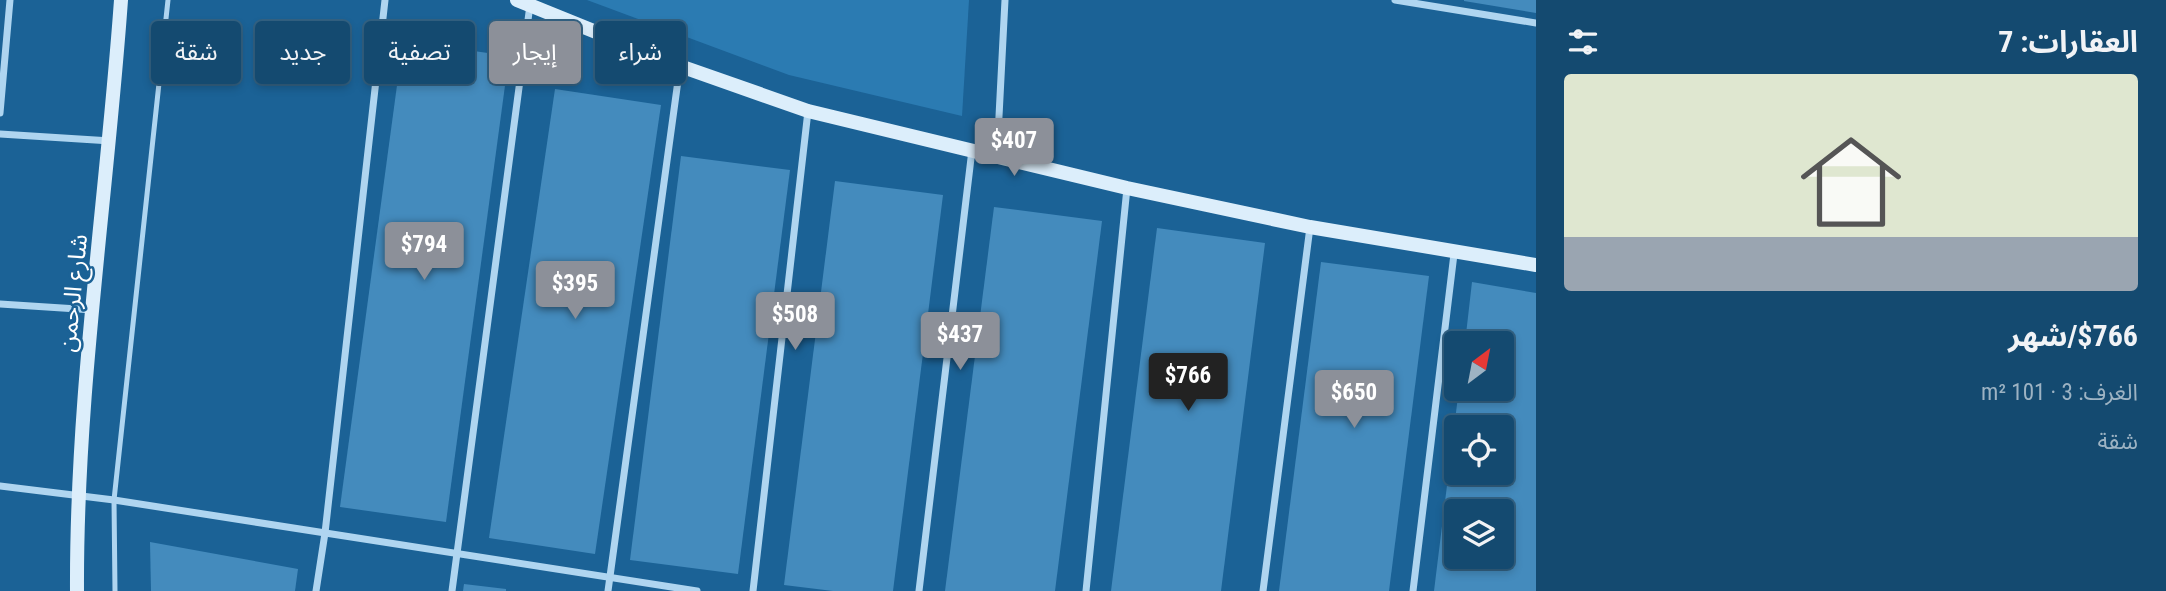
<!DOCTYPE html>
<html lang="ar">
<meta charset="utf-8">
<style>
:root{--surface:#144a70;--page:#1d5175;--text:#f1f3f6;--muted:#9db3c3;--line:#336283;--accent:#8c9099}
body{margin:0;font-family:"Roboto Condensed","Noto Sans Arabic",sans-serif;background:var(--page);color:var(--text);direction:rtl;height:100vh;display:flex;flex-direction:column;font-size:26px;white-space:nowrap}
*{box-sizing:border-box;margin:0}
p{font-size:23px;color:var(--muted)}
.icon{flex:none;width:38px;height:38px;fill:none;stroke:currentColor;stroke-width:2;stroke-linecap:round;stroke-linejoin:round}
.map{position:relative;flex:1;overflow:hidden;direction:ltr}
.sheet{display:flex;flex-direction:column;background:var(--surface);width:630px}
.sheet>*{flex:none}
.banner{position:absolute;left:21px;top:21px;width:665px;height:63px;direction:rtl;display:flex;gap:14px}
.needle{width:46px;rotate:32deg}
.controls{position:absolute;left:1444px;top:331px;display:grid;gap:14px}
.controls a{display:grid;place-items:center;width:70px;height:70px;border-radius:7px;background:var(--surface);box-shadow:0 4px 10px #0003,0 0 0 2px var(--line);font-size:35px}
.price{position:absolute;translate:-50% -60px;padding:0 16px;border-radius:7px;background:var(--accent);color:#fff;font-size:23px;line-height:46px;filter:drop-shadow(0 2px 4px #0008)}
.price::after{content:'';position:absolute;left:50%;top:42px;width:21px;height:16px;margin-left:-10px;background:inherit;clip-path:polygon(0 0,100% 0,50% 100%)}
.price.current{background:#222;color:#fff}
ul{padding:0;list-style:none}
li{display:grid;align-content:center;gap:14px;height:371px;padding:0 28px}
li span{display:grid;place-items:center;height:217px;border-radius:7px;color:#555}
li>.icon{margin-inline-start:auto}
span .icon{width:126px;height:126px;fill:#fffc;stroke-width:1}
li b{font-size:30px}
h2{display:flex;justify-content:space-between;align-items:center;height:84px;padding:0 28px;font-size:30px}
.chip{padding:0 24px;border-radius:7px;background:var(--surface);box-shadow:0 4px 10px #0003,0 0 0 2px var(--line);font-size:24px;line-height:63px}
.chip.current{background:var(--accent);color:#fff}
main{display:flex;flex:1;min-height:0}
.map>svg:first-child{display:block}
.green{fill:#2b7bb2}
.building{fill:#448bbd;fill-rule:evenodd}
.lines{fill:none;stroke-linecap:round;stroke-linejoin:round}
.lane{stroke:#afd5f0;stroke-width:5}
.street{stroke:#afd5f0;stroke-width:7}
.secondary{stroke:#dceefb;stroke-width:14}
.labels{text-anchor:middle;dominant-baseline:central;stroke-width:5;stroke-linejoin:round;paint-order:stroke}
.street-label{font-size:24px;fill:#fff;stroke:#1b6296}
</style>
<main>
<section class="sheet">
<h2>العقارات: 7<svg class="icon" aria-label="filters" viewBox="0 0 24 24"><path d="M4 7h16M4 17h16"/><circle cx="9" cy="7" r="2"/><circle cx="15" cy="17" r="2"/></svg></h2>
<ul>
<li><span style="background:linear-gradient(#dfe7d0 75%,#9aa5b1 0)"><svg class="icon" aria-label="home" viewBox="0 0 24 24"><path d="M3 11l9-7 9 7M6 9v11h12V9"/></svg></span><div><b>$766/شهر</b><p>الغرف: 3 · 101 m²</p><p>شقة</p></div></li>
</ul>
</section>
<div class="map">
<svg width="1536" height="591" viewBox="0 0 1536 591">
<rect width="100%" height="100%" fill="#1b6296"/>
<polygon class="green" points="587,0 969,0 962,116 789,75"/>
<g class="building">
<polygon points="1464,0 1536,0 1536,13 1464,1"/>
<polygon points="403,41 509,56 446,522 340,507"/>
<polygon points="555,89 661,105 595,554 489,538"/>
<polygon points="681,156 790,170 738,574 630,560"/>
<polygon points="835,181 943,195 893,591 833,591 784,585"/>
<polygon points="994,207 1102,221 1055,591 945,591"/>
<polygon points="1157,228 1265,243 1221,591 1111,591"/>
<polygon points="1321,262 1429,276 1389,591 1279,591"/>
<path d="M1472,282L1536,293V591H1434L1459,388H1502V343H1465ZM1456,427H1502V472H1456ZM1456,511H1502V556H1456Z"/>
<polygon points="150,542 298,569 295,591 151,591"/>
<polygon points="464,584 506,589 506,591 463,591"/>
</g>
<g class="lines">
<polyline class="lane" points="115,591 114,500 168,0"/>
<g class="street">
<polyline points="1395,0 1536,23"/>
<polyline points="0,113 10,0"/>
<polyline points="0,134 111,141"/>
<polyline points="997,155 1005,0"/>
<polyline points="0,304 93,310"/>
<polyline points="0,486 114,500 697,591"/>
<polyline points="316,591 325,533 385,0"/>
<polyline points="452,591 530,5"/>
<polyline points="608,591 680,66"/>
<polyline points="753,591 808,111"/>
<polyline points="919,591 972,150"/>
<polyline points="1086,591 1127,188"/>
<polyline points="1263,591 1310,227"/>
<polyline points="1413,591 1454,254"/>
</g>
<g class="secondary">
<polyline points="517,0 680,66 808,111 1127,188 1310,227 1536,265"/>
<path d="M77,591C76,394 107,197 121,0"/>
</g>
</g>
<g class="labels">
<g class="street-label">
<text transform="translate(73 293) rotate(-84)">شارع الرحمن</text>
</g>
</g>
</svg>
<div class="controls">
<a><svg class="needle" viewBox="-14 -14 28 28"><path d="M0-13l5 13h-10z" fill="#e53935"/><path d="M0 13l5-13h-10z" fill="#9db3c3"/></svg></a>
<a><svg class="icon" aria-label="locate" viewBox="0 0 24 24"><circle cx="12" cy="12" r="6"/><path d="M12 2v4M12 18v4M2 12h4M18 12h4"/></svg></a>
<a><svg class="icon" aria-label="layers" viewBox="0 0 24 24"><path d="M12 4l9 5-9 5-9-5zM3 14l9 5 9-5"/></svg></a>
</div>
<b class="price" style="left:1014px;top:178px">$407</b>
<b class="price" style="left:424px;top:282px">$794</b>
<b class="price" style="left:575px;top:321px">$395</b>
<b class="price" style="left:795px;top:352px">$508</b>
<b class="price" style="left:960px;top:372px">$437</b>
<b class="price current" style="left:1188px;top:413px">$766</b>
<b class="price" style="left:1354px;top:430px">$650</b>
<div class="banner">
<a class="chip">شراء</a>
<a class="chip current">إيجار</a>
<a class="chip">تصفية</a>
<a class="chip">جديد</a>
<a class="chip">شقة</a>
</div>
</div>
</main>
